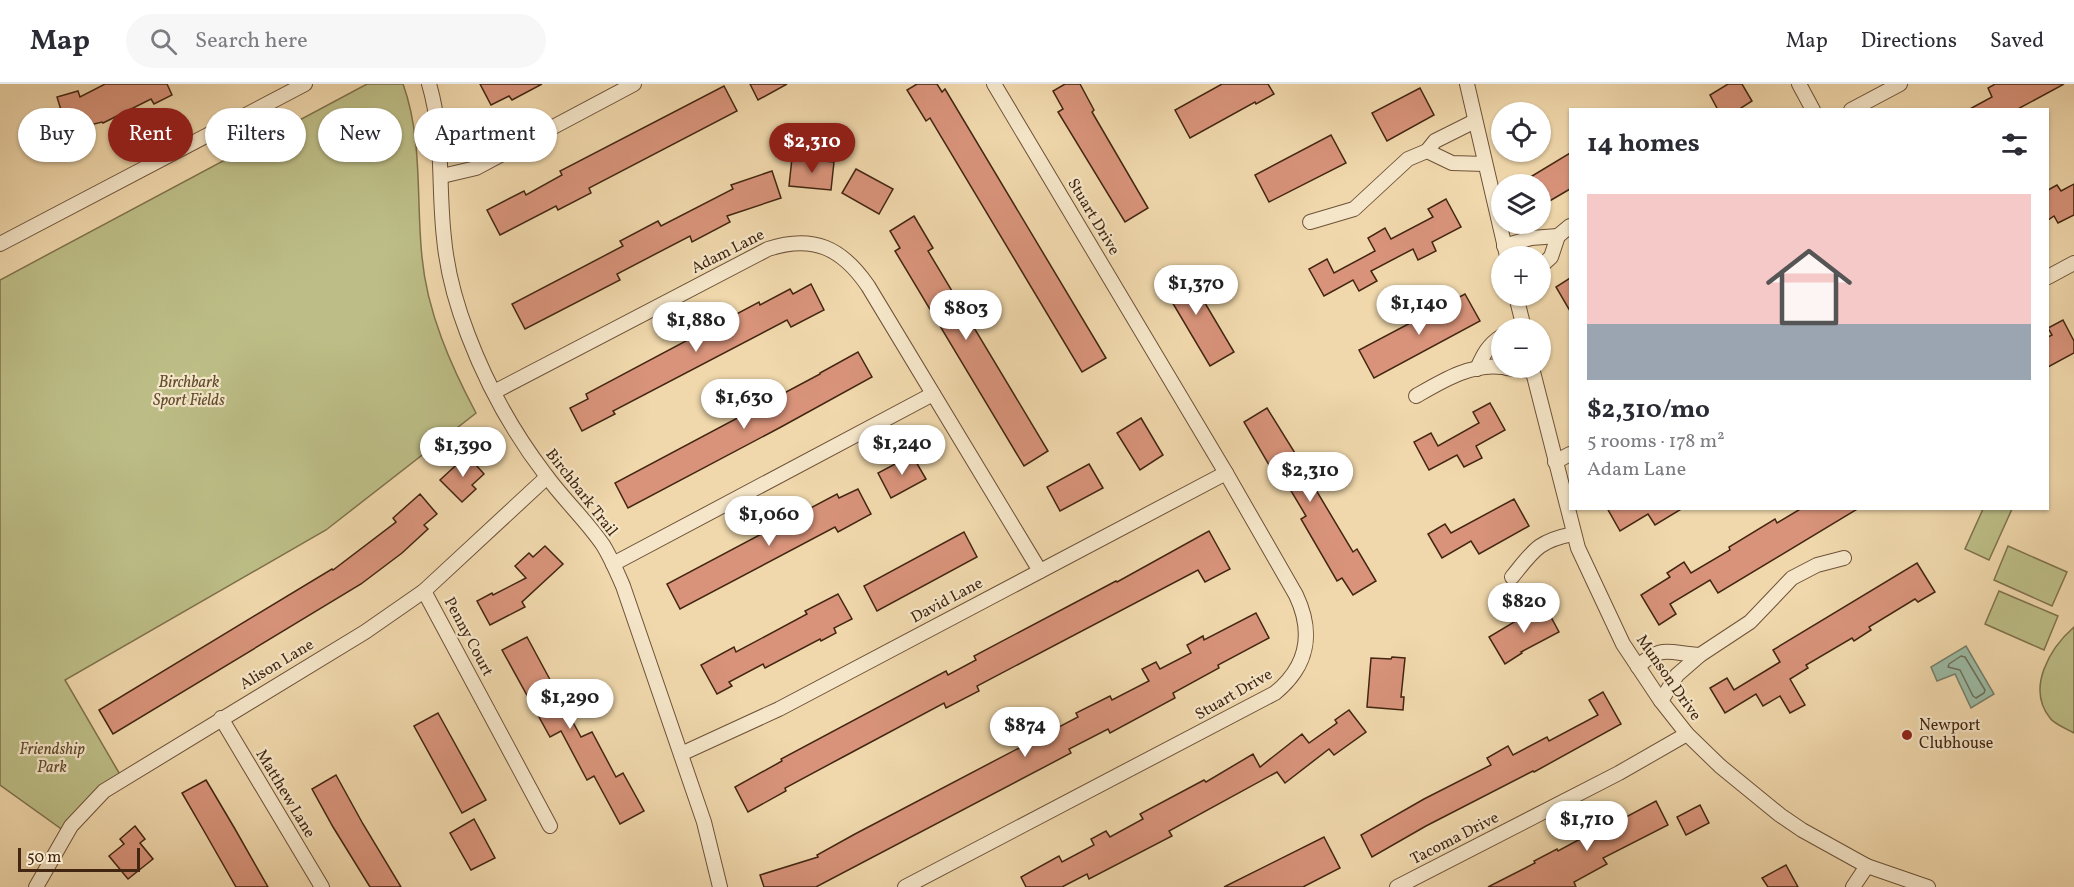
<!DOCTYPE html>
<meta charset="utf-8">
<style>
:root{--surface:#fff;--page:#f7f7f7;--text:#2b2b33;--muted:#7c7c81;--line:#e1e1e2;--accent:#8f2418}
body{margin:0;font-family:Vollkorn,serif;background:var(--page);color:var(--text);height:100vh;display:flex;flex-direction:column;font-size:22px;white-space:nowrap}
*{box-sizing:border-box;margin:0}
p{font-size:20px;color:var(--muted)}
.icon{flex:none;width:33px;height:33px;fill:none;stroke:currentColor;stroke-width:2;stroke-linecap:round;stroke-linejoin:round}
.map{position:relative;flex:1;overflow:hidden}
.drawer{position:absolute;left:1569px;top:24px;width:480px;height:402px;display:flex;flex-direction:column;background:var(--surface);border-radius:0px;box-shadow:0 2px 4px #0004}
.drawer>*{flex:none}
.top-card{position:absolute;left:18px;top:24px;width:570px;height:54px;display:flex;gap:12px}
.buttons{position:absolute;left:1491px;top:18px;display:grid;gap:12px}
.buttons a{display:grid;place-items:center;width:60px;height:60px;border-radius:50%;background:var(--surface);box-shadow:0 2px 4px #0004;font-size:30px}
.scale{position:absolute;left:18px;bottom:15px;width:122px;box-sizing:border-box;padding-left:6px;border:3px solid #422611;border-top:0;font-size:16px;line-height:21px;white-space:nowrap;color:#422611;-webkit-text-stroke:4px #f5e6c9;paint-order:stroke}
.price{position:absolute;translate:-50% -51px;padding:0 14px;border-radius:21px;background:#fff;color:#222;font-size:20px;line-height:39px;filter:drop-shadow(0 2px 3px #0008)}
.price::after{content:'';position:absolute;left:50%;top:36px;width:18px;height:14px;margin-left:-9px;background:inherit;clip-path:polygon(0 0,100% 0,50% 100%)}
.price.selected{background:var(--accent);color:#fff}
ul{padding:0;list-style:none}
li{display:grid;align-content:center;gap:12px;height:318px;padding:0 18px}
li+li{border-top:2px solid var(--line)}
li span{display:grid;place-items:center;height:186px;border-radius:0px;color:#555}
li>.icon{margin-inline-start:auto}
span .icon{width:108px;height:108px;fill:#fffc;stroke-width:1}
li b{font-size:26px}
h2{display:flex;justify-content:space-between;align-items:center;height:72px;padding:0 18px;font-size:26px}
.tag{padding:0 21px;border-radius:27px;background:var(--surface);box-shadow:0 2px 4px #0004;font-size:21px;line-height:54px}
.tag.selected{background:var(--accent);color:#fff}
header{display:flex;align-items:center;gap:36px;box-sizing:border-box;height:84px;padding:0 30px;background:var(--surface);border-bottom:2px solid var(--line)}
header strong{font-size:28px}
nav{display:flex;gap:33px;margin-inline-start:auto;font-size:21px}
.search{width:420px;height:54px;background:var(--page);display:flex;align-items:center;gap:15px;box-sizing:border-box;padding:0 21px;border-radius:33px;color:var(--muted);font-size:22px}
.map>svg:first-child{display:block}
.green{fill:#bdbe87;stroke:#80724c;stroke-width:1.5}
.water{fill:#9bbba5;stroke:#777f6a;stroke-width:1.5}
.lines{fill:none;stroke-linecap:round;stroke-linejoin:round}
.shore{stroke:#6e705b;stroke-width:1.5}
.building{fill:#d8937a;stroke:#422611;stroke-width:1.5}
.street-casing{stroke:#6e5238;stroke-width:16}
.street{stroke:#f5e6c9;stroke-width:14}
.poi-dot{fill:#8f2418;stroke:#f5e6c9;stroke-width:2}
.labels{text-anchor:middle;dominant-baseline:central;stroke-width:4.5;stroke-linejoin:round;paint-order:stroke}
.street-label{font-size:16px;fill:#422611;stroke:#f5e6c9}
.park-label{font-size:16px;font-style:italic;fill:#614c2e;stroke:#f5e6c9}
.poi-label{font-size:16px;fill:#422611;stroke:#f5e6c9;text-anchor:start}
</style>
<header>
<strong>Map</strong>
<div class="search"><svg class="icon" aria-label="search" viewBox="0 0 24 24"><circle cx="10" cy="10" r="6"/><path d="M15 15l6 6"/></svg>Search here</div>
<nav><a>Map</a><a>Directions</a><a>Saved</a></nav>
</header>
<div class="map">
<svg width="2074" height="803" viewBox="0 0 2074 803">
<rect width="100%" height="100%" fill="#f0d8ac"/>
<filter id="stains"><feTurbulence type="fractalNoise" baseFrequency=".00333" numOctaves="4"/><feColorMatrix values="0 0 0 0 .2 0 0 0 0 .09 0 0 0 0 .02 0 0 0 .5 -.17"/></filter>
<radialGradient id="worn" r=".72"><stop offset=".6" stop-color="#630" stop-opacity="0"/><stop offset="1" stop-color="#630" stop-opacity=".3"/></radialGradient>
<g class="green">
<path d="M367,0H403C423,55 416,116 422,173C427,228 451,282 476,329L326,446L65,596L122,694L67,749L0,701V196Z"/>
<polygon points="1983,425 2012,425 1989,476 1965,465"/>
<polygon points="2008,462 2067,488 2052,522 1994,496"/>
<polygon points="1999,507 2058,532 2044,566 1985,540"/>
<path d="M2074,543V649C2067,645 2054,640 2050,634C2026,604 2050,564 2074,543Z"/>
</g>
<polygon class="water" points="1966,562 1994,610 1971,624 1955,590 1937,597 1931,583"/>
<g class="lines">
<polygon class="shore" points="1961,572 1965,573 1985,606 1984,609 1976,614 1973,612 1960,586 1948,583 1949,580"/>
</g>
<g class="building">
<polygon points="105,0 167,0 172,11 154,20 151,15 103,39 102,38 34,55 28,34 61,26 57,13 78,7 80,13"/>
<polygon points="480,0 542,0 512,16 509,12 491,21"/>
<polygon points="750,0 787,0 758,16"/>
<polygon points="917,0 937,0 942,8 945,5 1106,274 1082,288 930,34 926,37 907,6"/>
<polygon points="1065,0 1080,0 1094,26 1092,28 1148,124 1125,138 1058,28 1063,25 1053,7"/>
<polygon points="1222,0 1268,0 1274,10 1256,20 1255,18 1190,54 1175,26"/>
<polygon points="1728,0 1742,0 1752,17 1738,26 1718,26 1710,11"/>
<polygon points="1995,0 2064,0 2016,26 1968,26 1992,13 1988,4"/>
<polygon points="724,2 737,27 589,104 591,109 558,126 556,122 500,151 487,126 524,107 526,111 562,91 560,87"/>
<polygon points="1420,4 1434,31 1387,57 1372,29"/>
<polygon points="1331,51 1346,79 1269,118 1255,91"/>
<polygon points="1570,69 1570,105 1548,118 1540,106 1540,100 1537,100 1532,92"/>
<polygon points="792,74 834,78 831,106 789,102"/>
<polygon points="856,85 893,105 879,130 842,109"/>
<polygon points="772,87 781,114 727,132 730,138 692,158 690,152 617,190 620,196 525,245 512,220 623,162 620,157 658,137 661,142 733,105 731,101"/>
<polygon points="2074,100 2074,131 2058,139 2054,132 2048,136 2048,106 2057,101 2061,107"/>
<polygon points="1446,115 1461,143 1432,158 1436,167 1418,176 1413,165 1371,187 1377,197 1359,207 1353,196 1324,212 1309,185 1327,175 1334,189 1375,167 1368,154 1385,144 1391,155 1433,133 1428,125"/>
<polygon points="914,132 933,164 928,167 1048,367 1024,382 895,167 900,164 890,147"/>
<polygon points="1183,182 1234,268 1210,282 1159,196"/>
<polygon points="1570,194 1570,227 1556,203"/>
<polygon points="811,200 824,226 791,243 787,236 613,327 615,330 582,347 570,324 588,315 586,310 759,218 760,221 790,205 793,210"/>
<polygon points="1465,210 1480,237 1374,294 1359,266"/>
<polygon points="2063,236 2074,257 2074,269 2048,283 2048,253 2052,251 2048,244"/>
<polygon points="858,268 872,293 781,343 628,424 615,399 820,290 820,289"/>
<polygon points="1490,319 1505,346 1476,362 1482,374 1464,383 1457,371 1429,386 1414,358 1431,349 1438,362 1479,339 1473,328"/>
<polygon points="1267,324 1298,374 1302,372 1321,403 1316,406 1353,468 1357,465 1376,497 1353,511 1342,494 1337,497 1301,435 1306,432 1287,400 1282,403 1244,338"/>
<polygon points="1141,334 1163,371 1140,386 1117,349"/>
<polygon points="467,371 484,390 472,401 476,405 462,418 440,396"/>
<polygon points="912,371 926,395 891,414 878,389"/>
<polygon points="1089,380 1103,404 1060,427 1047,403"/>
<polygon points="858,405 871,430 838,448 835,443 680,525 667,500 837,410 839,414"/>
<polygon points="420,410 437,430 424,441 428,445 402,469 361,500 113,650 99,626 332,485 333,486 396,438 393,434"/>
<polygon points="1514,415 1529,442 1479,470 1471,457 1442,474 1428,450 1445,440 1451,449"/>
<polygon points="1607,424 1683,424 1655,441 1648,430 1620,447"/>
<polygon points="1802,424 1859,424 1718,509 1710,496 1670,520 1676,530 1659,541 1641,511 1670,493 1667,489 1684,478 1691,489 1730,466 1729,463 1775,435 1777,439"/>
<polygon points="1209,447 1230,485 1205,498 1198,486 977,602 979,607 946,624 944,619 843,673 785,704 786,707 748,728 735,703 782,677 781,675 946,587 948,591 976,576 974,572 1116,497 1117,498"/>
<polygon points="964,448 977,473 877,527 864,502"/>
<polygon points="545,462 563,480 522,518 525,523 490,541 477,517 492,509 493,511 526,494 515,482 529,469 533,473"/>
<polygon points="1917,479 1935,508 1918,518 1915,515 1869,543 1871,546 1854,557 1852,554 1806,581 1808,584 1790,595 1805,621 1790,629 1780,612 1763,622 1756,610 1725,629 1710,604 1727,594 1734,606 1780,578 1773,566"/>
<polygon points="838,510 852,535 834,544 836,549 821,557 820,555 765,584 763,580 729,598 732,602 717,610 701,581 734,563 736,568 807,530 805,527"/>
<polygon points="1544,520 1559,548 1521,568 1522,569 1505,580 1489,553"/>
<polygon points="1256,529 1269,554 1218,581 1219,584 1173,609 1175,614 1110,649 1108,645 1069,665 1071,669 816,803 764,803 760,791 818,773 817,771 855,750 1078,633 1076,629 1110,612 1112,616 1149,597 1142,585 1156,578 1160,585 1191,569 1187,561 1203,552 1204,556"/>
<polygon points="527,553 581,653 592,648 616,693 623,689 644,727 620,740 594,692 587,696 561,647 550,653 502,566"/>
<polygon points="1392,573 1405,574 1401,613 1404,613 1403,626 1367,623 1371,574 1391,575"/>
<polygon points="1603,608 1621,640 1534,688 1533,687 1426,742 1372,773 1361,751 1424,715 1491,681 1487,674 1508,662 1513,671 1547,653 1549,657 1598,631 1589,616"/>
<polygon points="1349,626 1366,648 1334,671 1329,665 1285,699 1277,688 1169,747 1172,752 1089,795 1087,790 1062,803 1026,803 1021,793 1059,772 1062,778 1094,761 1091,755 1106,747 1110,753 1143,735 1140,730 1204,696 1206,698 1253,670 1260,683 1302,650 1309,659 1337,639 1335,636"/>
<polygon points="438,629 486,716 462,729 414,642"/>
<polygon points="336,691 363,740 401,803 370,803 333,743 312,705"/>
<polygon points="206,696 235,745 268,803 236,803 204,747 182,709"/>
<polygon points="1656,717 1668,741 1603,774 1607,780 1574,798 1576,803 1488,803 1535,779 1534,777 1557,765 1558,767 1582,754 1583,756"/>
<polygon points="1700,721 1709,739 1686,751 1677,733"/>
<polygon points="474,735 495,774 471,786 450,749"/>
<polygon points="135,742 145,755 140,759 153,775 128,795 109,772 124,760 120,755"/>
<polygon points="1324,753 1340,784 1303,803 1224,803"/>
<polygon points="1786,781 1798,803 1768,803 1762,794"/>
</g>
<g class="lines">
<g class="street-casing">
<g id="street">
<path d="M429,0C444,50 438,102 444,154C447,187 456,220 468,251C487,301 513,348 545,390C563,415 586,436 603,461C611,474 617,488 623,502L704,738L720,803"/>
<polyline points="1467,0 1507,172"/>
<polyline points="1799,0 1813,26"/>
<polyline points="1851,26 1900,0"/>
<polyline points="1427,67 1435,57 1475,37"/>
<polyline points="442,92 476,84 634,0"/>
<polyline points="1310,138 1354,125 1408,75 1427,67 1452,79 1485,80"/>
<polyline points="0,160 305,0"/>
<polyline points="1504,162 1531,154 1558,152"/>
<polyline points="1540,183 1551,173 1558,152 1570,142"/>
<polyline points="2048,193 2074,179"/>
<polyline points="1516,212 1524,244"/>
<polyline points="1506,284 1533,287"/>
<polyline points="1532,284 1578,464 1623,560 1661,617 1687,650 1720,682 1780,731 1802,746 1867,782 1928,803"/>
<path d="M1477,285C1483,271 1488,261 1502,252"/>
<path d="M494,308L768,165C813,150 842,164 868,202L1040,487"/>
<path d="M1416,312C1442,297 1471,279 1502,283"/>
<polyline points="1555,378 1570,370"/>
<polyline points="613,480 933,310"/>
<path d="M1512,493C1534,466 1538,457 1573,450"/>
<polyline points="424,507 550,742"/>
<path d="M1638,583C1661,559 1671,570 1700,571"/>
<polyline points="1661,617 1677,591 1700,571 1750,538 1792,494 1817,481 1844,474"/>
<polyline points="221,634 322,803"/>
<polyline points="681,670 779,625 1226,389"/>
<polyline points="36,803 71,742 104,707 365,548 424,507 547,393"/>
<path d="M905,803L1275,609C1308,582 1314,549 1296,511L1226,389L994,0"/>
<polyline points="1397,803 1619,689 1687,650"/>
<polyline points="1853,803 1867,782"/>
</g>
</g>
<use href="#street" class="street"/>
</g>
<circle class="poi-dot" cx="1907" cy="651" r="6"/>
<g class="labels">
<g class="street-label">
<text transform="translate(1093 133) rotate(59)">Stuart Drive</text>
<text transform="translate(728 168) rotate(-27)">Adam Lane</text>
<text transform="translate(581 409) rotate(52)">Birchbark Trail</text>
<text transform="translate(947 517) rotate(-28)">David Lane</text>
<text transform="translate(468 553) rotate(62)">Penny Court</text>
<text transform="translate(277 581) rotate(-31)">Alison Lane</text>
<text transform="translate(1668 594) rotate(55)">Munson Drive</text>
<text transform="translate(1234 611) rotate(-30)">Stuart Drive</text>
<text transform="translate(285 710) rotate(59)">Matthew Lane</text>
<text transform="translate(1455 755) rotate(-27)">Tacoma Drive</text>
</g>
<g class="park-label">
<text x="189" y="299">Birchbark<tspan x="189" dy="18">Sport Fields</tspan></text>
<text x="52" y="666">Friendship<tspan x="52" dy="18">Park</tspan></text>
</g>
<g class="poi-label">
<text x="1919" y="642">Newport<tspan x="1919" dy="18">Clubhouse</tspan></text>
</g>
</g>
<rect width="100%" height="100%" filter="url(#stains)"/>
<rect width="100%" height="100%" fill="url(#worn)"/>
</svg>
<div class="buttons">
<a><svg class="icon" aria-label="locate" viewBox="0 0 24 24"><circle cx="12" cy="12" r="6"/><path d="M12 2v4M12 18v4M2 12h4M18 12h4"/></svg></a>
<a><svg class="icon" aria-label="layers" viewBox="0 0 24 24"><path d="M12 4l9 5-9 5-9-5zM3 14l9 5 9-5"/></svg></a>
<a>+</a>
<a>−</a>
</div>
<div class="scale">50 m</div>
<b class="price selected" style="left:812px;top:90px">$2,310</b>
<b class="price" style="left:1196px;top:232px">$1,370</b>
<b class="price" style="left:1419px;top:252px">$1,140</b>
<b class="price" style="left:966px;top:257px">$803</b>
<b class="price" style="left:696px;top:269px">$1,880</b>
<b class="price" style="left:744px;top:346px">$1,630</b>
<b class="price" style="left:902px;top:392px">$1,240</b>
<b class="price" style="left:463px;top:394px">$1,390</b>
<b class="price" style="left:1310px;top:419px">$2,310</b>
<b class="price" style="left:769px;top:463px">$1,060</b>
<b class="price" style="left:1524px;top:550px">$820</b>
<b class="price" style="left:570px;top:646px">$1,290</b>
<b class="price" style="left:1025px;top:674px">$874</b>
<b class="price" style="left:1587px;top:768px">$1,710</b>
<div class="top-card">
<a class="tag">Buy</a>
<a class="tag selected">Rent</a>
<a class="tag">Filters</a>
<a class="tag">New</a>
<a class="tag">Apartment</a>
</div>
<section class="drawer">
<h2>14 homes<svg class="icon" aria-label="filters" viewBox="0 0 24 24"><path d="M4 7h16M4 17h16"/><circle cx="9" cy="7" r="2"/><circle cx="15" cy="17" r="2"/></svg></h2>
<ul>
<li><span style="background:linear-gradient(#f6c9c9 70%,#9aa5b1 0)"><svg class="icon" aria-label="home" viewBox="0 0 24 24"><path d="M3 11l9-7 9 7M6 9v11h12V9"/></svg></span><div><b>$2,310/mo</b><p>5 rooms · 178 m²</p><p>Adam Lane</p></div></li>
</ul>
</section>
</div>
